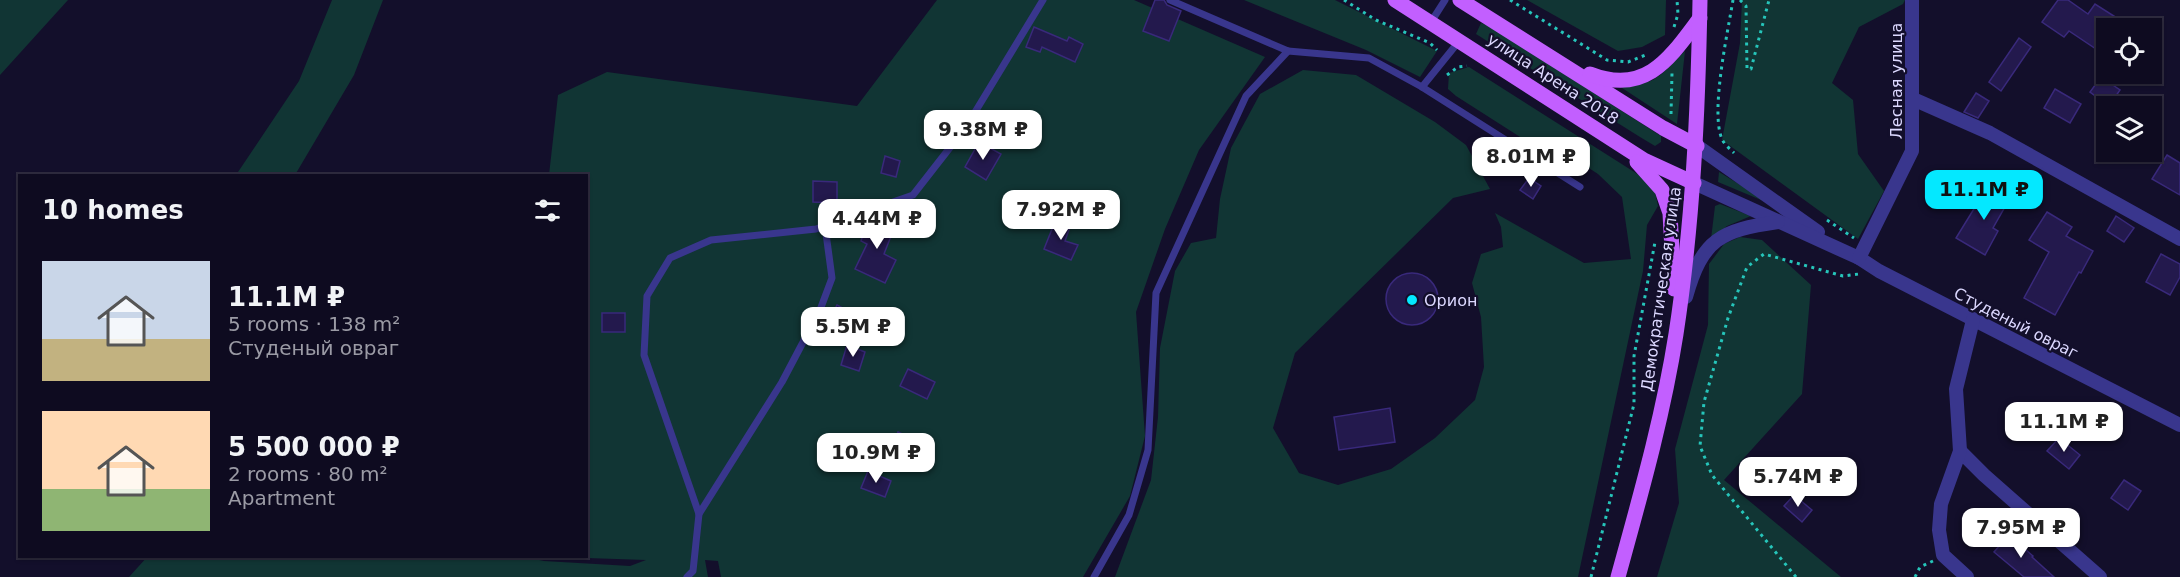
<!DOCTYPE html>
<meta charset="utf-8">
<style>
:root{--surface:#0e0b20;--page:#171429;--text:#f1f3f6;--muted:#9b9ba5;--line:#2e2b3e;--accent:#04e8ff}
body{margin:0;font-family:"DejaVu Sans",sans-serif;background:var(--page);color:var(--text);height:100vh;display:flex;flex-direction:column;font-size:22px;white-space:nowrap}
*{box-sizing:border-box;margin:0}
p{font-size:20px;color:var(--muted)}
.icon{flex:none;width:33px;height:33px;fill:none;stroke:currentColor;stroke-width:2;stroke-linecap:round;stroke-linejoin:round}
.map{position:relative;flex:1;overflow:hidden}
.sheet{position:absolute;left:18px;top:174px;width:570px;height:384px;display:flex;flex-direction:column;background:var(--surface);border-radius:0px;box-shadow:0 2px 4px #0004,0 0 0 2px var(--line)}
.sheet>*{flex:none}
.tools{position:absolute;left:2096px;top:18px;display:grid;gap:12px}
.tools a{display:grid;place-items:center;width:66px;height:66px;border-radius:0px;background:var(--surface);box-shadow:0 2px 4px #0004,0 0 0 2px var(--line);font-size:30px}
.price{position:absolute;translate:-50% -51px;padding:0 14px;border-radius:12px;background:#fff;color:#222;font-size:20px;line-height:39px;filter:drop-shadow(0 2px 3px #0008)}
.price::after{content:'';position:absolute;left:50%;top:36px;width:18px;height:14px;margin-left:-9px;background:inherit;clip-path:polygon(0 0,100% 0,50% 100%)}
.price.selected{background:var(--accent);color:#111}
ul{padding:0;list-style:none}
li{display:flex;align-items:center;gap:18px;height:150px;padding:0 24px}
li span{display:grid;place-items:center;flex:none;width:168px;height:120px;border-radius:0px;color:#555}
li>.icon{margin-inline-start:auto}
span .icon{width:72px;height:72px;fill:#fffc;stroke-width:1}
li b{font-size:26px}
h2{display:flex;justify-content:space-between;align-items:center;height:72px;padding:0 24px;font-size:26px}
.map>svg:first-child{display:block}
.green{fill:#113534}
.building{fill:#23194d;stroke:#39297b;stroke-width:1.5}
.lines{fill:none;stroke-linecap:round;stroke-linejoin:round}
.path{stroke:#26c5ba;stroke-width:3;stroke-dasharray:3 4.5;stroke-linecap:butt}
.service{stroke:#39368d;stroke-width:7}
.minor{stroke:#39368d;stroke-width:14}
.primary{stroke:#c25fff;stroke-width:15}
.poi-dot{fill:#04e8ff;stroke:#130f2b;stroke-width:2}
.labels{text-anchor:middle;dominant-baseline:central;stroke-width:4.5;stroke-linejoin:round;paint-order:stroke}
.street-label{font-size:16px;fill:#dcd8ff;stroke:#130f2b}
.poi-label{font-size:16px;fill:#dcd8ff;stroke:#130f2b;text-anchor:start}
</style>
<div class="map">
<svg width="2180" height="577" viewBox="0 0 2180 577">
<rect width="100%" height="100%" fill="#130f2b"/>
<g class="green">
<polygon points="0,0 68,0 0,75"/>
<polygon points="332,0 383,0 354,75 295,175 236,175 299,81"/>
<polygon points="937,0 1134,0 1265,57 1199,150 1165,229 1136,312 1145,436 1130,496 1083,577 721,577 718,561 705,560 708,577 129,577 148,556 520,556 544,561 630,566 646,560 557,557 586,556 586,176 549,175 558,95 607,72 857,106"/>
<polygon points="1244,0 1335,0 1437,51 1420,77 1366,50"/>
<polygon points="1527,0 1666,0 1665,35 1642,47 1618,51"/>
<polygon points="1742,0 1905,0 1903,4 1859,27 1832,83 1853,100 1858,154 1884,191 1858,239 1722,140 1740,43"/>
<polygon points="1481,23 1489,26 1661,136 1661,142 1655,146 1640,137 1476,34"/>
<path d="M1685,51L1677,124L1616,84C1653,89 1661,75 1685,51Z"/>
<polygon points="1469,67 1639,175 1654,187 1658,206 1647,225 1643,271 1578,577 1115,577 1151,480 1158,417 1160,348 1175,271 1191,243 1216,238 1220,199 1231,148 1260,94 1303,70 1356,75 1435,122 1466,145 1490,189 1453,198 1295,353 1273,428 1299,473 1338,485 1391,469 1435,438 1475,400 1484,367 1481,317 1472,283 1481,254 1503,247 1501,227 1495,213 1584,263 1631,259 1622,197 1598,174 1544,139 1531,144 1456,96 1448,89 1449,73"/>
<polygon points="1719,172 1773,205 1718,182"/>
<polygon points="1720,204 1751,216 1727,226 1711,239 1715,206"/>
<polygon points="1740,237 1762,240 1811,285 1802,394 1724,480 1841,577 1657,577 1679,503 1675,449 1708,325 1709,264 1724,244"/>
</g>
<g class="building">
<polygon points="1155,0 1164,0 1167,5 1181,11 1169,41 1143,31"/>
<polygon points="2058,0 2068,0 2088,14 2095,4 2117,18 2110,28 2106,28 2106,34 2096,49 2069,31 2064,37 2042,22"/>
<polygon points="1034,27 1067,41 1069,37 1083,44 1075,62 1042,47 1040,52 1026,47"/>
<polygon points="2019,38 2031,47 2001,91 1989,82"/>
<polygon points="2101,77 2120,90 2109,106 2090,92"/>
<polygon points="2055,89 2081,104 2070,123 2044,108"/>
<polygon points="1976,93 1989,101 1978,118 1964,112"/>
<polygon points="979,142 1001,154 986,180 965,167"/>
<polygon points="2167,155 2180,163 2180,195 2152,179"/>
<polygon points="885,156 900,161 896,177 881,173"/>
<polygon points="1529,178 1541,186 1533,199 1520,190"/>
<polygon points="813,181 837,182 837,203 813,202"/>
<polygon points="1988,186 2010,198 1993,228 1998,231 1985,255 1956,238"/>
<polygon points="2047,212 2072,227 2066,236 2093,251 2081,273 2079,272 2055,315 2024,298 2049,252 2029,240"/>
<polygon points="870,216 895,226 884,254 896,260 885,283 855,269 867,244 861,241"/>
<polygon points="2116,216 2134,228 2124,242 2107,231"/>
<polygon points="1056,219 1071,224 1065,241 1078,245 1071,260 1044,249"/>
<polygon points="2161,254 2180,264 2180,277 2170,295 2146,282"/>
<circle cx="1412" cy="299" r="26"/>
<polygon points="837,305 861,318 853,332 829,320"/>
<rect x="602" y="313" width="23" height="19"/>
<polygon points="847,345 865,352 859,371 841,365"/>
<polygon points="908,369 935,382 927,399 900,386"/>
<polygon points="1390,408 1395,442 1339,450 1334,417"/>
<polygon points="898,432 909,437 903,450 892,445"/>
<polygon points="2059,438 2080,455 2069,469 2047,451"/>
<polygon points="868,471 891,481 885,497 861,488"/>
<polygon points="2124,480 2141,491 2128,510 2111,498"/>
<polygon points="1794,495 1812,510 1802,522 1784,506"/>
<polygon points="2009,535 2033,556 2032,557 2054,577 2024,577 1994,552"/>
</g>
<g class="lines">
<g class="path">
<polyline points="1344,0 1376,20 1430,43 1437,50"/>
<polyline points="1510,0 1607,60 1628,62 1648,54"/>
<path d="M1733,0C1728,31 1710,112 1722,139C1724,144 1730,149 1734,153"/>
<polyline points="1740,0 1746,6 1747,69 1751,69 1769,0"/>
<polyline points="1674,27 1678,14 1677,0"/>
<polyline points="1447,75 1458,67 1467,66"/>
<polyline points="1671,114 1672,73"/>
<polyline points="1827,220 1854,238"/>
<polyline points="1591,577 1634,404 1634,356 1655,242"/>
<polyline points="1796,577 1712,475 1700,446 1704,402 1728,318 1747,267 1764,254 1843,276 1859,274"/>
<polyline points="1915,577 1920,567 1933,561"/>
</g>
<g class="service">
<polyline points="1431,22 1445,0"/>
<polyline points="1288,51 1369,58 1422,87 1580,187"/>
<polyline points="1422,87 1460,40"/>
<polyline points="699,514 782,382 820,310 832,278 825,226"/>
<polyline points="687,577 693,571 699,514 644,355 647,296 670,258 711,240 816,229 913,195 966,127 1043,0"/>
<polyline points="1094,577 1129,515 1148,450 1156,293 1246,96 1288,51 1170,0"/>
</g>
<g class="minor">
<polyline points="1913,99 1990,133 2180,239"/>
<polyline points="1697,146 1818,232"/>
<polyline points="1694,183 1859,258 1879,271 2180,425"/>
<polyline points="1859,258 1912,151 1912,0"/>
<path d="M1686,297C1702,239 1721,230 1778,222"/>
<polyline points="1960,451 1984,475 2100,577"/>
<polyline points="1967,577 1943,555 1939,530 1941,504 1960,451 1956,389 1973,320"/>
</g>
<g class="primary">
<polyline points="1395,0 1644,160 1694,183"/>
<polyline points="1460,0 1663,128 1697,146"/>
<path d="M1590,74C1646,96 1670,58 1700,18"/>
<polyline points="1637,162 1662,190 1670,213 1674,289"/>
<path d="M1618,577C1640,497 1663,417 1676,334C1693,223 1698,112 1700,0"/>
</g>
</g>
<circle class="poi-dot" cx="1412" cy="300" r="6"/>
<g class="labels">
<g class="street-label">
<text transform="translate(1553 79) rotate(33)">улица Арена 2018</text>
<text transform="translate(1896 81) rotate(-90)">Лесная улица</text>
<text transform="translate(1661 289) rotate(-82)">Демократическая улица</text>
<text transform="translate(2016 323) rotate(27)">Студеный овраг</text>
</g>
<g class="poi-label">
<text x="1424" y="300">Орион</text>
</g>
</g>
</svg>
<div class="tools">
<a><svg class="icon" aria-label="locate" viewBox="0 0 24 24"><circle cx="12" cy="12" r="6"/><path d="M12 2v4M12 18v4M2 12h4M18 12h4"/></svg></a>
<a><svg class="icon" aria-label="layers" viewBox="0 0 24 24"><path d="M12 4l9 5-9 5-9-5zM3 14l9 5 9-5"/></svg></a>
</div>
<b class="price" style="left:983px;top:161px">9.38M ₽</b>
<b class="price" style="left:1531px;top:188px">8.01M ₽</b>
<b class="price selected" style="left:1984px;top:221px">11.1M ₽</b>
<b class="price" style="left:1061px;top:241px">7.92M ₽</b>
<b class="price" style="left:877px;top:250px">4.44M ₽</b>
<b class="price" style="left:853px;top:358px">5.5M ₽</b>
<b class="price" style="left:2064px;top:453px">11.1M ₽</b>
<b class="price" style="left:876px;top:484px">10.9M ₽</b>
<b class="price" style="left:1798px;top:508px">5.74M ₽</b>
<b class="price" style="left:2021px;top:559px">7.95M ₽</b>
<section class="sheet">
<h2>10 homes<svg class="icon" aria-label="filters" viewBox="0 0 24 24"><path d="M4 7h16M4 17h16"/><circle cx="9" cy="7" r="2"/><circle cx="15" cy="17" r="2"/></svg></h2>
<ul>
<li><span style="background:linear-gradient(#c9d6e8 65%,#c2b280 0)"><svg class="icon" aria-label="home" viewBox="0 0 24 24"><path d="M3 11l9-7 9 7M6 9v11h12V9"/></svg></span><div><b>11.1M ₽</b><p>5 rooms · 138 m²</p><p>Студеный овраг</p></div></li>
<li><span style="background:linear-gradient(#ffd9b3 65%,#8fb573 0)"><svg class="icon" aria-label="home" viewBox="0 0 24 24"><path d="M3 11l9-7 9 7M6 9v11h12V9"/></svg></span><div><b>5 500 000 ₽</b><p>2 rooms · 80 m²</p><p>Apartment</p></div></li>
</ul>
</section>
</div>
